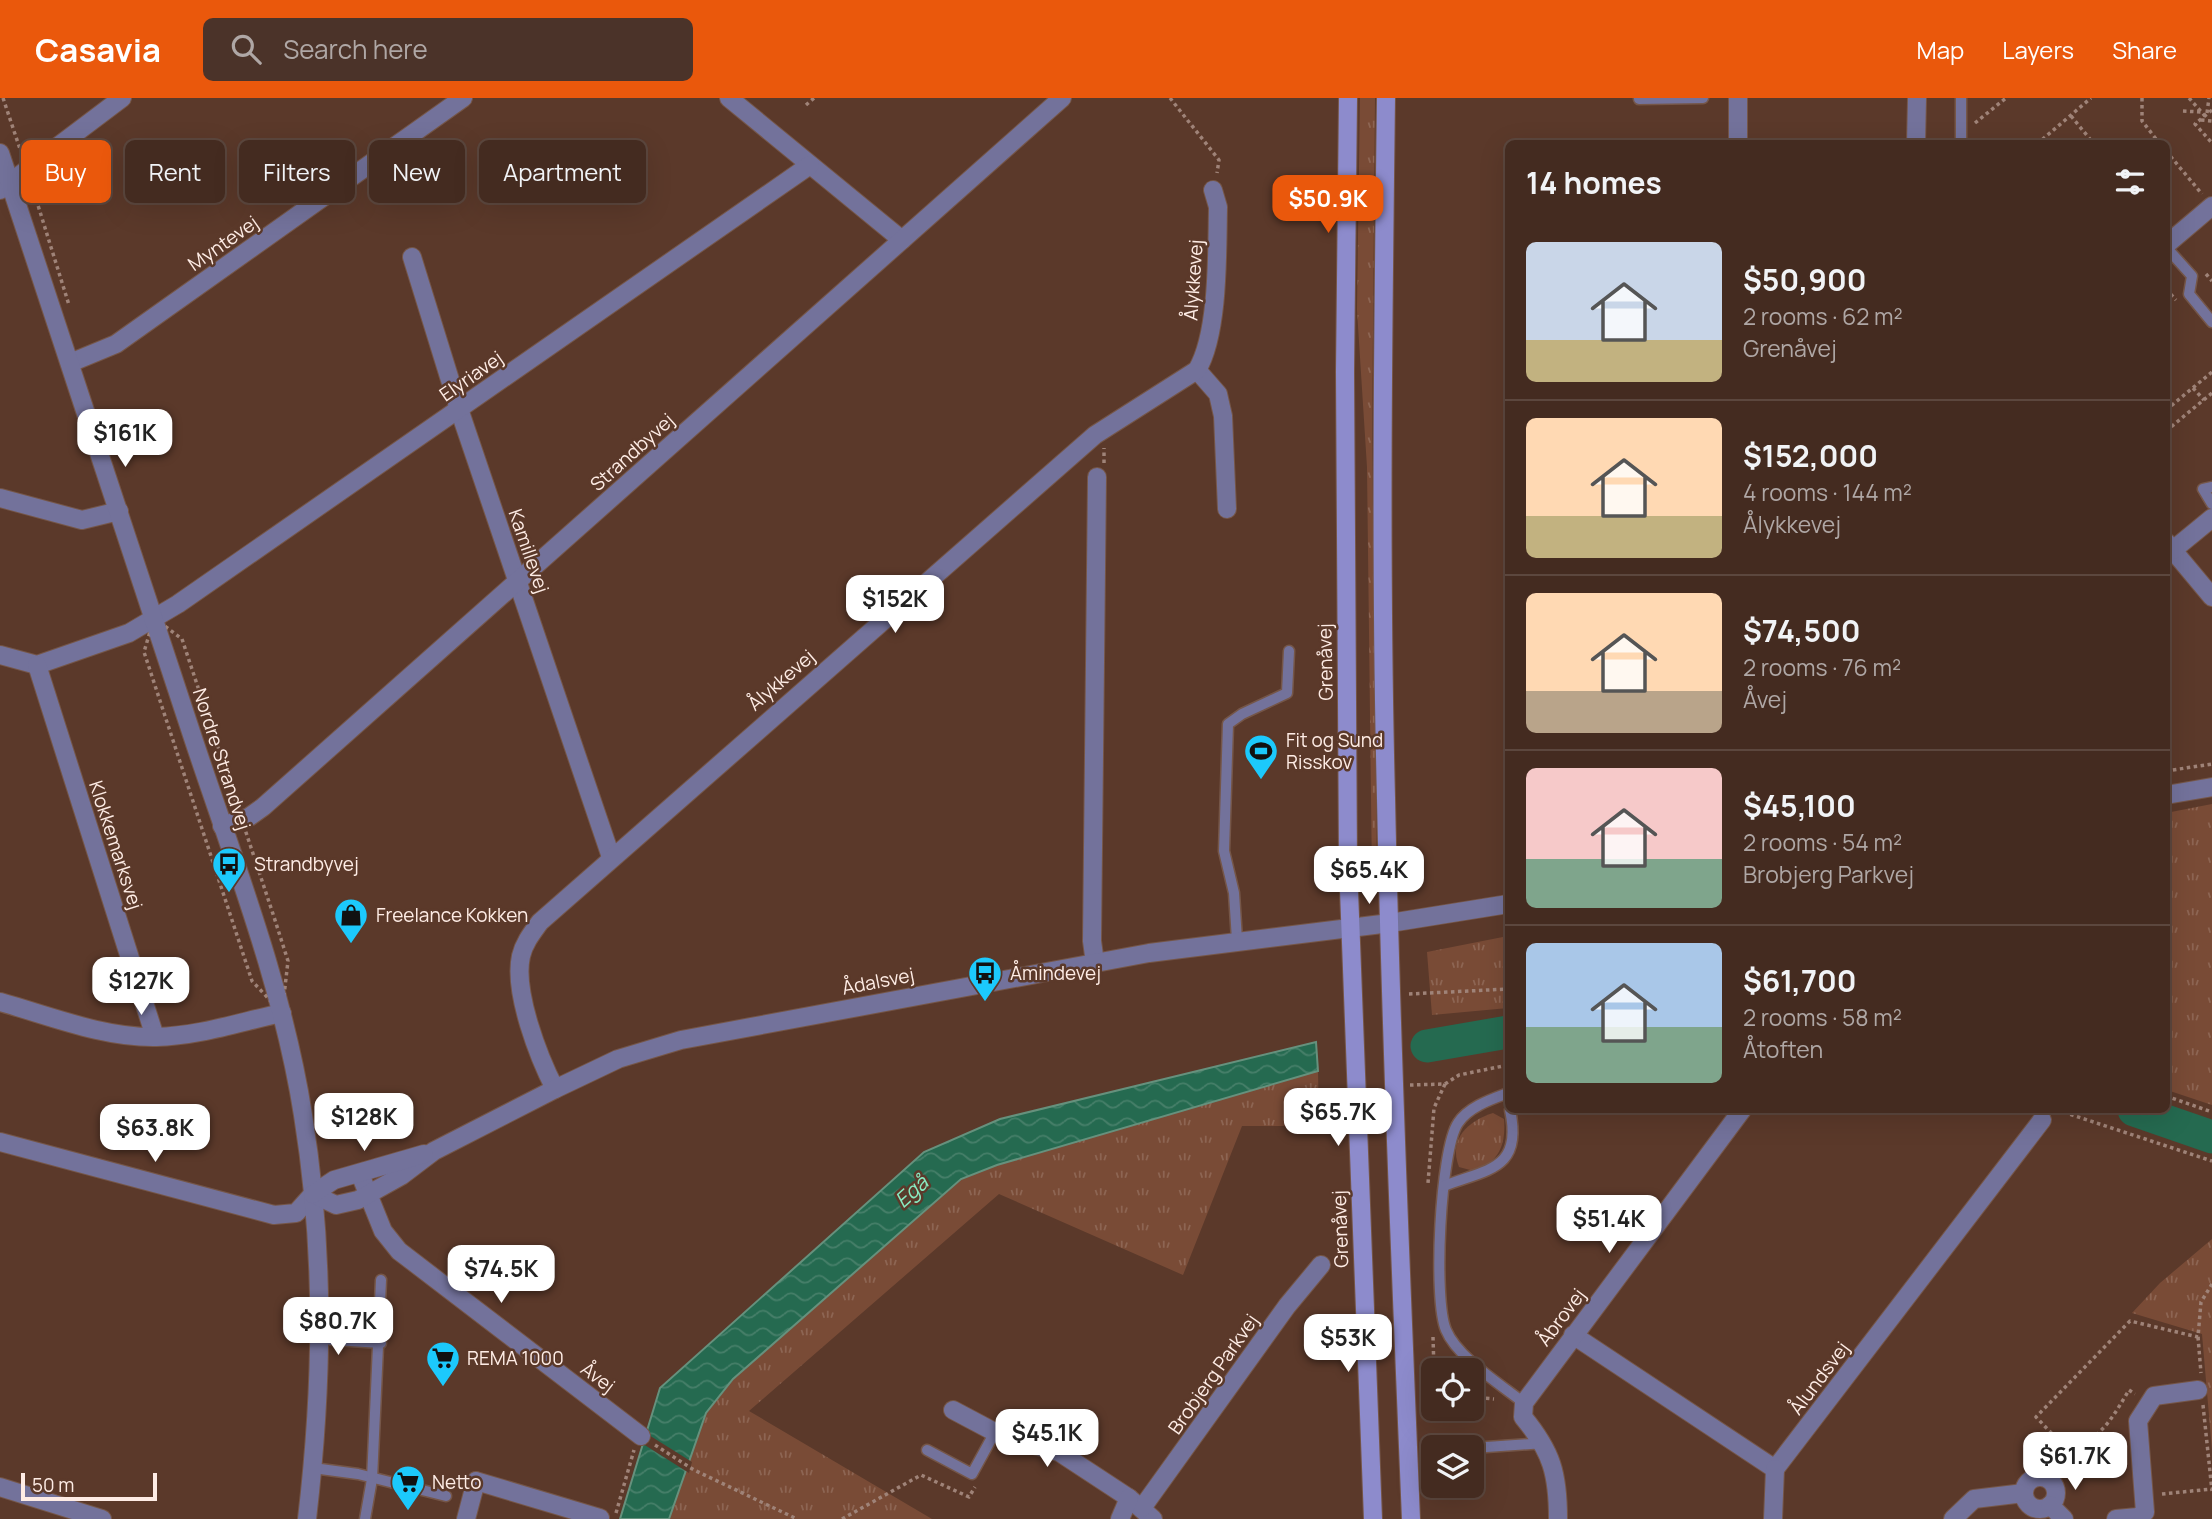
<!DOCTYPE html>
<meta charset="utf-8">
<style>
:root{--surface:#442b20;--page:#4b3329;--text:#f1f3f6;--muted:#afa7a5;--line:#5c473e;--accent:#ea580c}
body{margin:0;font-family:Manrope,sans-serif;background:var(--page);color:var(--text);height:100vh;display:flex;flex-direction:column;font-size:26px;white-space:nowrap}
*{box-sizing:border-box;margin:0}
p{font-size:23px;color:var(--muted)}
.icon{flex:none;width:38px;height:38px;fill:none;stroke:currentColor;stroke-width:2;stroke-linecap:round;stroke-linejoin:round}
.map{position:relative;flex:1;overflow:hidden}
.sheet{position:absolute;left:1505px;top:42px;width:665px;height:973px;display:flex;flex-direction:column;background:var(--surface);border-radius:10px;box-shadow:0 7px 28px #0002,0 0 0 2px var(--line)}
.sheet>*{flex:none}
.banner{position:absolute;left:21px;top:42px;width:665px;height:63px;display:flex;gap:14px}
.tools{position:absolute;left:1421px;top:1260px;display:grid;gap:14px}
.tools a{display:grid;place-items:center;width:63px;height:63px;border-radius:10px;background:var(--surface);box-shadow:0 7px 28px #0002,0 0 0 2px var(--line);font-size:35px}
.scale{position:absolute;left:21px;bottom:18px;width:136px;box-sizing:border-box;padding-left:7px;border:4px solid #feece5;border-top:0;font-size:19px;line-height:24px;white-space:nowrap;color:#feece5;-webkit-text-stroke:5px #5b392a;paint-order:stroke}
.price{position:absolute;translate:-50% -60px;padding:0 16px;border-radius:14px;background:#fff;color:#222;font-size:23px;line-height:46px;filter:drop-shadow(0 2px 4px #0008)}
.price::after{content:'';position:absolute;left:50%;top:42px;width:21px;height:16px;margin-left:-10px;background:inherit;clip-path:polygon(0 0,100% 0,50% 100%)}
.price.current{background:var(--accent);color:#fff}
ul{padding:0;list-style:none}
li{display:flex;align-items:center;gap:21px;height:175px;padding:0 21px}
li+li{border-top:2px solid var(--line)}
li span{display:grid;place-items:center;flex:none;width:196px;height:140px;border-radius:10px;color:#555}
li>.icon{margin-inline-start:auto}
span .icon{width:84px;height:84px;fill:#fffc;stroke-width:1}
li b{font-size:30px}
h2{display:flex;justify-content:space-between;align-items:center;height:84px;padding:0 21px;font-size:30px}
.pill{padding:0 24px;border-radius:10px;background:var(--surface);box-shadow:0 7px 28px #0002,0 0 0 2px var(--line);font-size:24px;line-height:63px}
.pill.current{background:var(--accent);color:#fff}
header{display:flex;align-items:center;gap:42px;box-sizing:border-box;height:98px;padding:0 35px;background:var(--accent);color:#fff}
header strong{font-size:33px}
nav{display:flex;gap:38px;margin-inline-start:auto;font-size:24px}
.search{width:490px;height:63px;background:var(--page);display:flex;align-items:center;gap:18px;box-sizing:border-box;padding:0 24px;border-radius:10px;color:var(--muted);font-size:26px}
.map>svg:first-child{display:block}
.grass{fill:url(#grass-tufts)}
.water{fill:url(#water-waves);stroke:#66917d;stroke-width:2}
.pier{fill:#5b392a}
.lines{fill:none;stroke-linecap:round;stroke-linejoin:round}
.river{stroke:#256a50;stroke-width:33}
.service-casing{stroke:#755648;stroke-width:13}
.minor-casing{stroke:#755648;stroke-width:20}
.tertiary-casing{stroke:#755648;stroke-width:20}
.secondary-casing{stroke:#755648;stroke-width:20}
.path{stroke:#9f8378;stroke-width:3.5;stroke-dasharray:3.5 3.5;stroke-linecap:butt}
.service{stroke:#73729b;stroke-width:10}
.minor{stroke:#73729b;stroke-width:18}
.tertiary{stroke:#73729b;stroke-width:18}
.secondary{stroke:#8d8bcc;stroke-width:18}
.labels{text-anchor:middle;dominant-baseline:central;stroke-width:5;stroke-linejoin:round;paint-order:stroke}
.street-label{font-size:19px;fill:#feece5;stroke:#5b392a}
.poi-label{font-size:19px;fill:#feece5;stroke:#5b392a;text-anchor:start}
.water-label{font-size:21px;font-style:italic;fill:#88eac1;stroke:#5b392a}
</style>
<header>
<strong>Casavia</strong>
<div class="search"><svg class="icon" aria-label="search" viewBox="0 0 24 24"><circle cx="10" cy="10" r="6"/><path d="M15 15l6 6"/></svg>Search here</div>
<nav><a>Map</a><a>Layers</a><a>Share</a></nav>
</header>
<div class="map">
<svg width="2212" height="1421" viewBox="0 0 2212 1421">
<defs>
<pattern id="grass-tufts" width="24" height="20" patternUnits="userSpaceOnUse" patternTransform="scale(1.75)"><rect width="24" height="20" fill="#794b36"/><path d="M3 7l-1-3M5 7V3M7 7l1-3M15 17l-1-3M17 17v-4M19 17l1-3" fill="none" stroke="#8d6553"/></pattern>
<pattern id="water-waves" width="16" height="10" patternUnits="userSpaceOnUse" patternTransform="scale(1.75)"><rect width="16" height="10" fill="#256a50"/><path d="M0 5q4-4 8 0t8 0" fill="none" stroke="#467f69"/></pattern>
</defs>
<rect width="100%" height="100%" fill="#5b392a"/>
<g class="grass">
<polygon points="1360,0 1375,0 1372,341 1377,779 1372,779 1367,369 1357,212"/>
<polygon points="2212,706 2212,1007 2167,992 2166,715"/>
<polygon points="1508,838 1508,910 1432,917 1427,854"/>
<polygon points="1318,973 1319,1028 1242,1028 1183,1177 999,1096 749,1313 932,1421 669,1421 706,1314 733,1281 961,1081 997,1067"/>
<path d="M1493,1015L1504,1021C1506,1047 1499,1064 1474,1073L1459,1069C1448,1041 1468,1023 1493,1015Z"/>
<polygon points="2212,1141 2212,1352 2202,1236 2132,1215 2160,1185"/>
</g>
<polygon class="water" points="1316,944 1318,973 997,1067 961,1081 733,1281 706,1315 669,1421 620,1421 660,1290 924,1054 1000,1021"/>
<polygon class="pier" points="644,1334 692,1364 689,1375 640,1344"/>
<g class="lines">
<g class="river">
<polyline points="1427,948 1508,934"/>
<polyline points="2134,1012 2212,1039"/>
</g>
<g class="service-casing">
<g id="service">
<polyline points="1639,1 1703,0"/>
<polyline points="1961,46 1961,0"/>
<polyline points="2166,149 2192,178 2189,196 2212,224"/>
<polyline points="2212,389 2203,391 2212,406"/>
<polyline points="1237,842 1234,795 1224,753 1228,626 1242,616 1287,595 1289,553"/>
<path d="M1508,995C1492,1001 1468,1009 1458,1025C1440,1052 1433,1202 1446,1232C1457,1259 1500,1286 1524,1305"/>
<path d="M1444,1088C1487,1071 1523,1072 1510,1012"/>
<polyline points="320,1241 381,1245"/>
<polyline points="1472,1350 1544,1345"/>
<polyline points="927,1352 972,1376 995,1334"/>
<polyline points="313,1370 358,1376 446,1398"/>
<polyline points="365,1421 372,1381 381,1182"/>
</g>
</g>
<g class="minor-casing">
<g id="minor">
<polyline points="729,0 902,142"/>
<polyline points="1916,46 1917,0"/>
<polyline points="0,92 122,0"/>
<polyline points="2166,147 2212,108"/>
<polyline points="412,159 459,311 611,759"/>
<polyline points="70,265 116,246 463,0"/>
<polyline points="1197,272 1218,296 1223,318 1227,411"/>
<polyline points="0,400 82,422 119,413"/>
<polyline points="2166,444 2212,499"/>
<polyline points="2173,452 2212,420"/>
<polyline points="0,557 37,567 129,535 178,506 810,67"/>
<polyline points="37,567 155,939"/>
<polyline points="222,728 249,719 263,709 1062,0"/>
<polyline points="1095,865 1092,843 1097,379"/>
<path d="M0,904C50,918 104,940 156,939C199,938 240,924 282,915"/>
<path d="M555,991C539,960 513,894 521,858C524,845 532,835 540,824L1095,337L1197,272C1219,235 1217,154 1218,109L1213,92"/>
<polyline points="0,1044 274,1117 296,1115 313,1096"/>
<polyline points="360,1076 383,1133 399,1153 641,1338"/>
<polyline points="1573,1237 1775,1371 2042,1022"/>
<polyline points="953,1312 1002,1338 1059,1354 1129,1400 1153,1421"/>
<circle cx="2040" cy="1395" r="16"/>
<polyline points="0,1389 102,1421"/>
<polyline points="2050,1407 2064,1421"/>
<polyline points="1142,1410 1287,1208 1321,1167"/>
<polyline points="466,1421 476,1383 600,1420"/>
<polyline points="1120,1421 1129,1400"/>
<path d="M1558,1421C1558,1376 1552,1354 1523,1319L1524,1305L1742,1012"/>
<polyline points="1773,1421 1775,1371"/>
<polyline points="1953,1421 1974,1401 2024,1395"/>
<polyline points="2116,1421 2138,1419 2145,1414 2138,1323 2154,1298 2198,1292"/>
</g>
</g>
<g class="tertiary-casing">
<g id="tertiary">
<polyline points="1738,46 1738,0"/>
<path d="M0,55C64,251 130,447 194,643C235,766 283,889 303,1017C325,1154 323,1284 307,1421"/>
<polyline points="2166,697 2212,689"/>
<polyline points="313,1096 336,1107 358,1102 401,1078 434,1053 555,991 618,961 681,942 1149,855 1390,825 1508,806"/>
<polyline points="313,1096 334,1082 424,1056"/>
</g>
</g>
<g class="secondary-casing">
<g id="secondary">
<polyline points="1348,0 1345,274 1348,766 1373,1421"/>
<path d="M1386,0C1383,233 1380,467 1386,700C1391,940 1401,1181 1411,1421"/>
</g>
</g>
<g class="path">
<polyline points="3,0 21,54"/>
<polyline points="1170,0 1219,62 1217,75"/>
<polyline points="2142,0 2142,23 2160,46"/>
<polyline points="2189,0 2205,18"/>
<polyline points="806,7 814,0"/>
<polyline points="2212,12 2195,26 2212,45"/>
<polyline points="2183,13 2201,14"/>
<polyline points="2207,15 2209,0"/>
<polyline points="2071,18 2094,46"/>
<polyline points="2201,22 2212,23"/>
<polyline points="1975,25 2006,0"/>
<polyline points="2037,46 2091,0"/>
<polyline points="2166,53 2202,96"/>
<polyline points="32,88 69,207"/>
<polyline points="2206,176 2212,183"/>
<polyline points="2166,191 2176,202"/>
<polyline points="2193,290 2204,302"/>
<polyline points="2166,312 2212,274"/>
<polyline points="2166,333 2212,295"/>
<polyline points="1104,365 1104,350"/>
<polygon points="154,520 182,541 274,819 288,863 282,915 252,883 144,554"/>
<polyline points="2166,673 2212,666"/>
<polyline points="1409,896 1508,891"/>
<polyline points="1445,986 1459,977 1508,967"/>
<polyline points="1410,987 1445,986 1434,1010 1428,1085"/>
<polyline points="2166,998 2212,1014"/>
<polyline points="2057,1012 2212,1063"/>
<polyline points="1433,1239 1434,1272"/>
<polyline points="2198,1239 2201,1275"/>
<polyline points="1421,1276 1433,1276"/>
<polyline points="1472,1299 1494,1301"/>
<polyline points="2203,1307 2212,1393"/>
<path d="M2057,1341C2092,1360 2114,1317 2129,1292L2135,1296"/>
<polyline points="655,1347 694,1372 797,1421"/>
<polyline points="2043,1379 2050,1349 2057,1341 2036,1319 2130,1223 2198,1239 2201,1204 2212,1186"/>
<polyline points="2162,1396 2212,1391"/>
<polyline points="616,1415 634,1352"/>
<polyline points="842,1421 921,1377 969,1399 975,1389"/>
</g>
<use href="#service" class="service"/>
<use href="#minor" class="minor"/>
<use href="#tertiary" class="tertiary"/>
<use href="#secondary" class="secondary"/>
</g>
<defs>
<g id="stadium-pin" transform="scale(1.75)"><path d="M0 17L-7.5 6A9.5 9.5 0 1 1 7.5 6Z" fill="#1cc9fc" stroke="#5b392a"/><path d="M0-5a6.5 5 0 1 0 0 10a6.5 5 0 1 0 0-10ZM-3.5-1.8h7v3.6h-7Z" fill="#111"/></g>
<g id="bus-pin" transform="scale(1.75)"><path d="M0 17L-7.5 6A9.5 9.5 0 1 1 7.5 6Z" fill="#1cc9fc" stroke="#5b392a"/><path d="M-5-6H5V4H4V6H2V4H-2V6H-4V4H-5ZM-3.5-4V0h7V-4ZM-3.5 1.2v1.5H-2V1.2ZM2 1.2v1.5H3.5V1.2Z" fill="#111"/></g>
<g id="shop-pin" transform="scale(1.75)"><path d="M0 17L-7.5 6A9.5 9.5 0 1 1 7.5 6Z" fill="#1cc9fc" stroke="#5b392a"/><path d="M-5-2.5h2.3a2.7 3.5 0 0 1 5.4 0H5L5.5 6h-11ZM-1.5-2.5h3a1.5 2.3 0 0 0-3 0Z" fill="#111"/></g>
<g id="supermarket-pin" transform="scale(1.75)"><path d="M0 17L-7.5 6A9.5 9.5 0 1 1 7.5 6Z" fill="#1cc9fc" stroke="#5b392a"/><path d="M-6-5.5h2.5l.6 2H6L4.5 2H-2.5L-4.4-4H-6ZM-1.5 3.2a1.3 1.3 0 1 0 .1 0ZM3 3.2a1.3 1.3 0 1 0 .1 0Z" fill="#111"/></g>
</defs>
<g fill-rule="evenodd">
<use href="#stadium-pin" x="1261" y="653"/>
<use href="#bus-pin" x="229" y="766"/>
<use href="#shop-pin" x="351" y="817"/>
<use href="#bus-pin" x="985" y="875"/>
<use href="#supermarket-pin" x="443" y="1260"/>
<use href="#supermarket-pin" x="408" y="1384"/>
</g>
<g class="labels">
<g class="street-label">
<text transform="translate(223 145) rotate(-35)">Myntevej</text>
<text transform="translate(1193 182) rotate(-86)">Ålykkevej</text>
<text transform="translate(471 278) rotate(-35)">Elyriavej</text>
<text transform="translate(632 354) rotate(-42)">Strandbyvej</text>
<text transform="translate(529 453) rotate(71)">Kamillevej</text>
<text transform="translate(1325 564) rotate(-91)">Grenåvej</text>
<text transform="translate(781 582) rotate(-41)">Ålykkevej</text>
<text transform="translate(222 661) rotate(72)">Nordre Strandvej</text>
<text transform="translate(116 747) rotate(72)">Klokkemarksvej</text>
<text transform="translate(878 883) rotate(-11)">Ådalsvej</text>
<text transform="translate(1340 1131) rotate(-92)">Grenåvej</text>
<text transform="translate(1561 1219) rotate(-53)">Åbrovej</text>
<text transform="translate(1213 1276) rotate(-55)">Brobjerg Parkvej</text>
<text transform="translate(598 1279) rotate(37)">Åvej</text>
<text transform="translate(1819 1280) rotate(-53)">Ålundsvej</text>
</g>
<g class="poi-label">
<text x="1286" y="642">Fit og Sund<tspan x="1286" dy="22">Risskov</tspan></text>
<text x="254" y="766">Strandbyvej</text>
<text x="376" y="817">Freelance Kokken</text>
<text x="1010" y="875">Åmindevej</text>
<text x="467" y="1260">REMA 1000</text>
<text x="432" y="1384">Netto</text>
</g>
<g class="water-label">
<text transform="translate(911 1093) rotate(-42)">Egå</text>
</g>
</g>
</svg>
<div class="tools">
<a><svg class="icon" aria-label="locate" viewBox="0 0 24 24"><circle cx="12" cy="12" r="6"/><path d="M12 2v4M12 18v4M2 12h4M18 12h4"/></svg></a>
<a><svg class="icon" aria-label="layers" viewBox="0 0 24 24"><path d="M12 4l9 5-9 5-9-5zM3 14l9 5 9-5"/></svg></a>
</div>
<div class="scale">50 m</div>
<b class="price current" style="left:1328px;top:137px">$50.9K</b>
<b class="price" style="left:125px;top:371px">$161K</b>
<b class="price" style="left:895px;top:537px">$152K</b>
<b class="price" style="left:1369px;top:808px">$65.4K</b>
<b class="price" style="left:141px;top:919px">$127K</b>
<b class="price" style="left:1338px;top:1050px">$65.7K</b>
<b class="price" style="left:364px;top:1055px">$128K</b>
<b class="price" style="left:155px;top:1066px">$63.8K</b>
<b class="price" style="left:1609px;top:1157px">$51.4K</b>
<b class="price" style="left:501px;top:1207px">$74.5K</b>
<b class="price" style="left:338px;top:1259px">$80.7K</b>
<b class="price" style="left:1348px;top:1276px">$53K</b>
<b class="price" style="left:1047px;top:1371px">$45.1K</b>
<b class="price" style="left:2075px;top:1394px">$61.7K</b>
<div class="banner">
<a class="pill current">Buy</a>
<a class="pill">Rent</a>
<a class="pill">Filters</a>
<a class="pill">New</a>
<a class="pill">Apartment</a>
</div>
<section class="sheet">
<h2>14 homes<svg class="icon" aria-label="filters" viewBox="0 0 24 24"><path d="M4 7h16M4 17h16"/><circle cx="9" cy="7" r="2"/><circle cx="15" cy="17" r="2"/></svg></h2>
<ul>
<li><span style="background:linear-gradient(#c9d6e8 70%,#c2b280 0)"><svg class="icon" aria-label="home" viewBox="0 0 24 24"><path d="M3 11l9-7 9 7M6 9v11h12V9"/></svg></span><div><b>$50,900</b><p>2 rooms · 62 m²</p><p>Grenåvej</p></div></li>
<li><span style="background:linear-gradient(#ffd9b3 70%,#c2b280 0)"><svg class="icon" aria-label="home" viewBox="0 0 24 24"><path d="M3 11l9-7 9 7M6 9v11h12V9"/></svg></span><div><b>$152,000</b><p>4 rooms · 144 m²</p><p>Ålykkevej</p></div></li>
<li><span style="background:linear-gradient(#ffd9b3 70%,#b9a48a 0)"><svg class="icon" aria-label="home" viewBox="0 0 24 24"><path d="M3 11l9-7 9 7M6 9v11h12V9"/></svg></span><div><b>$74,500</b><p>2 rooms · 76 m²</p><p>Åvej</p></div></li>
<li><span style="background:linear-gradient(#f6c9c9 65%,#7fa58c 0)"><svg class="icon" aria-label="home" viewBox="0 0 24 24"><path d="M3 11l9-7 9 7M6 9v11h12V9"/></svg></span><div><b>$45,100</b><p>2 rooms · 54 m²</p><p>Brobjerg Parkvej</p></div></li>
<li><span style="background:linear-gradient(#a9c7e8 60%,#7fa58c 0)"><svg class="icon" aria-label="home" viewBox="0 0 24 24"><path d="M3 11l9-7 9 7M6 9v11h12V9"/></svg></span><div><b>$61,700</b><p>2 rooms · 58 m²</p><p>Åtoften</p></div></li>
</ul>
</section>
</div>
